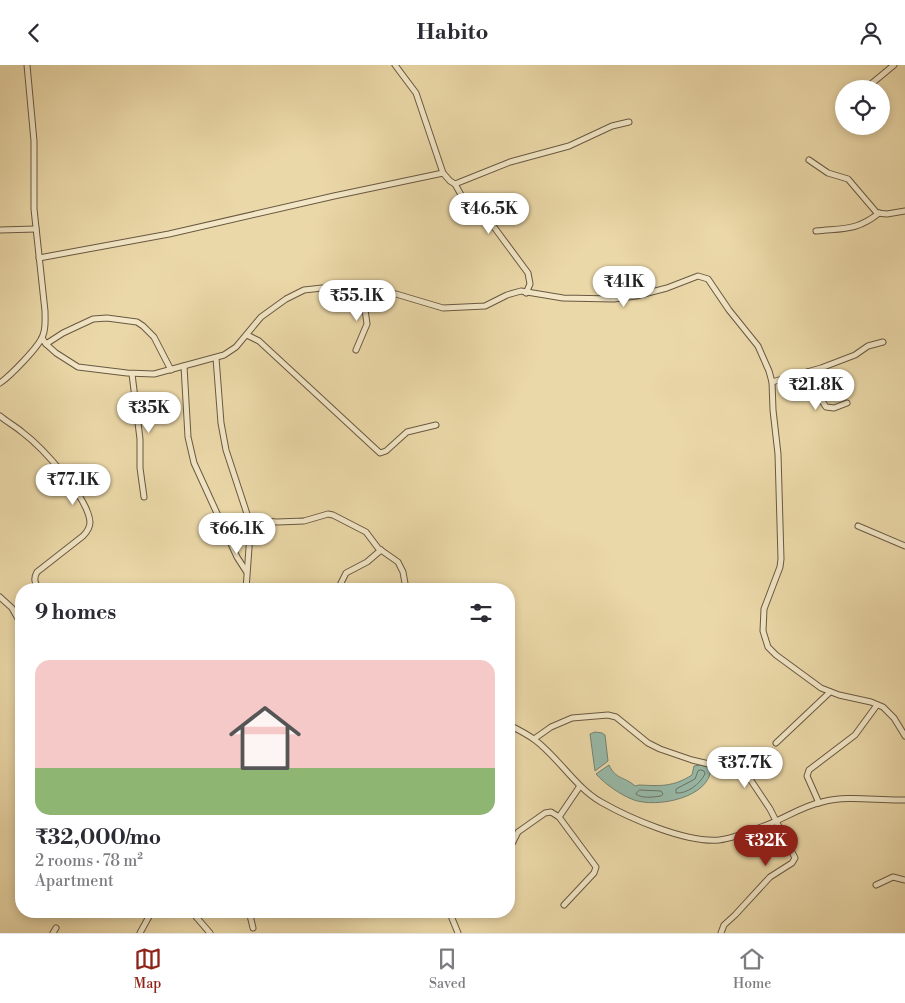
<!DOCTYPE html>
<meta charset="utf-8">
<style>
:root{--surface:#fff;--page:#f2f2f3;--text:#2b2b33;--muted:#7c7c81;--line:#e1e1e2;--accent:#8f2418}
body{margin:0;font-family:"Libre Bodoni",serif;background:var(--page);color:var(--text);height:100vh;display:flex;flex-direction:column;font-size:19px;white-space:nowrap}
*{box-sizing:border-box;margin:0}
p{font-size:16px;color:var(--muted)}
.icon{flex:none;width:28px;height:28px;fill:none;stroke:currentColor;stroke-width:2;stroke-linecap:round;stroke-linejoin:round}
.map{position:relative;flex:1;overflow:hidden}
.drawer{position:absolute;left:15px;top:518px;width:500px;height:335px;display:flex;flex-direction:column;background:var(--surface);border-radius:20px;box-shadow:0 2px 8px #0003}
.drawer>*{flex:none}
.tools{position:absolute;left:835px;top:15px;display:grid;gap:10px}
.tools a{display:grid;place-items:center;width:55px;height:55px;border-radius:50%;background:var(--surface);box-shadow:0 2px 8px #0003;font-size:25px}
.price{position:absolute;translate:-50% -42px;padding:0 11px;border-radius:18px;background:#fff;color:#222;font-size:16px;line-height:32px;filter:drop-shadow(0 1px 2px #0008)}
.price::after{content:'';position:absolute;left:50%;top:30px;width:15px;height:11px;margin-left:-8px;background:inherit;clip-path:polygon(0 0,100% 0,50% 100%)}
.price.selected{background:var(--accent);color:#fff}
ul{padding:0;list-style:none}
li{display:grid;align-content:center;gap:10px;height:265px;padding:0 20px}
li+li{border-top:1px solid var(--line)}
li span{display:grid;place-items:center;height:155px;border-radius:15px;color:#555}
li>.icon{margin-inline-start:auto}
span .icon{width:90px;height:90px;fill:#fffc;stroke-width:1}
li b{font-size:21px}
h2{display:flex;justify-content:space-between;align-items:center;height:60px;padding:0 20px;font-size:21px}
header{display:flex;justify-content:space-between;align-items:center;height:65px;padding:0 20px;background:var(--surface);font-size:22px;font-weight:700}
.dock{display:flex;justify-content:space-around;align-items:center;height:70px;border-top:1px solid var(--line);background:var(--surface);font-size:14px;color:var(--muted)}
.dock a{display:grid;justify-items:center;gap:2px}
.dock .selected{color:var(--accent)}
.map>svg:first-child{display:block}
.water{fill:#98baa9;stroke:#748272}
.lines{fill:none;stroke-linecap:round;stroke-linejoin:round}
.shore{stroke:#6b7464;stroke-width:1}
.minor-casing{stroke:#695942;stroke-width:7}
.minor{stroke:#f2e6c6;stroke-width:5}
</style>
<header><svg class="icon" aria-label="back" viewBox="0 0 24 24"><path d="M15 5l-7 7 7 7"/></svg>Habito<svg class="icon" aria-label="person" viewBox="0 0 24 24"><circle cx="12" cy="8" r="4"/><path d="M4 21q1-7 8-7t8 7"/></svg></header>
<div class="map">
<svg width="905" height="868" viewBox="0 0 905 868">
<rect width="100%" height="100%" fill="#ebd8a8"/>
<filter id="stains"><feTurbulence type="fractalNoise" baseFrequency=".004" numOctaves="4"/><feColorMatrix values="0 0 0 0 .2 0 0 0 0 .09 0 0 0 0 .02 0 0 0 .5 -.17"/></filter>
<radialGradient id="worn" r=".72"><stop offset=".6" stop-color="#630" stop-opacity="0"/><stop offset="1" stop-color="#630" stop-opacity=".3"/></radialGradient>
<g class="water">
<polygon points="595,667 602,668 605,670 608,696 595,706 590,669"/>
<path d="M609,700C616,715 624,711 635,721L639,720C661,721 673,722 692,710L694,701L700,700L711,703C710,733 657,743 634,735C621,730 606,720 596,709Z"/>
</g>
<g class="lines">
<g class="shore">
<path d="M701,705L704,706L705,709C700,719 687,729 676,728V724L695,714L698,706Z"/>
<path d="M640,725L661,726L663,729L661,731C653,732 642,734 636,729Z"/>
</g>
<g class="minor-casing">
<g id="minor">
<polyline points="395,0 416,28 443,108 450,116 455,119 510,97 569,81 612,61 629,57"/>
<polyline points="865,24 894,0"/>
<polyline points="809,95 828,108 848,114 877,148 887,149 905,146"/>
<polyline points="455,119 465,137 491,158 528,208 530,219 526,228"/>
<polyline points="0,165 36,164"/>
<path d="M816,166C843,163 857,166 879,148"/>
<polyline points="39,193 169,169 334,131 443,108"/>
<polyline points="247,270 259,276 380,388 386,386 407,367 436,360"/>
<polyline points="42,273 46,279 56,288 78,302 127,308 154,309 224,290 236,282 261,252 286,234 304,225 322,223 359,230 380,228 396,229 443,243 485,241 507,230 521,226 563,233 614,234 636,231 667,223 698,211 708,214 729,245 758,281 769,306 772,317 773,345 778,389 781,494 780,502 764,544 763,566 768,582 776,590 821,623 839,630 871,637 883,642 894,653 905,671"/>
<polyline points="46,279 63,268 93,254 107,253 137,257 143,261 154,272 171,305"/>
<polyline points="356,285 367,259 363,230"/>
<polyline points="216,293 221,358 226,385 249,455 250,469 246,524"/>
<polyline points="184,301 188,372 194,398 237,492 246,506"/>
<polyline points="808,307 816,319 822,336 826,342 834,343 847,338"/>
<polyline points="132,309 140,374 140,403 144,432"/>
<polyline points="772,317 821,303 855,290 868,281 883,277"/>
<path d="M0,318C10,311 40,281 43,270C46,263 45,254 45,246L34,144V76L27,0"/>
<path d="M0,351C7,357 15,361 22,367C42,382 88,432 90,457C90,463 87,467 83,471L37,507C33,514 35,518 39,524"/>
<polyline points="222,460 249,455 277,457 304,456 328,449 333,450 366,467 378,483 398,497 403,507 406,524"/>
<polyline points="858,461 905,481"/>
<polyline points="338,524 346,508 367,497 381,485"/>
<polyline points="0,532 12,543 21,559"/>
<path d="M509,660C517,664 527,669 535,675C559,693 575,722 601,737C629,753 686,778 719,775C736,773 753,765 769,759C787,752 803,741 822,737C849,730 877,736 905,735"/>
<polyline points="534,674 551,662 572,653 608,650 616,652 648,678 660,684 692,695 709,699 727,700 740,705 750,714 770,744 795,793 792,798 770,812 735,850 724,860 721,868"/>
<polyline points="776,678 830,627"/>
<polyline points="819,738 807,711 809,705 855,670 877,640"/>
<polyline points="559,752 580,721"/>
<polyline points="509,781 512,779 518,767 545,748 551,747 559,752 596,802 594,808 564,840"/>
<polyline points="876,820 893,812 905,815"/>
<polyline points="191,846 210,868"/>
<polyline points="249,846 253,863"/>
<polyline points="449,846 458,868"/>
<polyline points="53,868 56,863"/>
<polyline points="140,868 152,846"/>
</g>
</g>
<use href="#minor" class="minor"/>
</g>
<rect width="100%" height="100%" filter="url(#stains)"/>
<rect width="100%" height="100%" fill="url(#worn)"/>
</svg>
<div class="tools">
<a><svg class="icon" aria-label="locate" viewBox="0 0 24 24"><circle cx="12" cy="12" r="6"/><path d="M12 2v4M12 18v4M2 12h4M18 12h4"/></svg></a>
</div>
<b class="price" style="left:489px;top:170px">₹46.5K</b>
<b class="price" style="left:624px;top:243px">₹41K</b>
<b class="price" style="left:357px;top:257px">₹55.1K</b>
<b class="price" style="left:816px;top:346px">₹21.8K</b>
<b class="price" style="left:149px;top:369px">₹35K</b>
<b class="price" style="left:73px;top:441px">₹77.1K</b>
<b class="price" style="left:237px;top:490px">₹66.1K</b>
<b class="price" style="left:745px;top:724px">₹37.7K</b>
<b class="price selected" style="left:766px;top:802px">₹32K</b>
<section class="drawer">
<h2>9 homes<svg class="icon" aria-label="filters" viewBox="0 0 24 24"><path d="M4 7h16M4 17h16"/><circle cx="9" cy="7" r="2"/><circle cx="15" cy="17" r="2"/></svg></h2>
<ul>
<li><span style="background:linear-gradient(#f6c9c9 70%,#8fb573 0)"><svg class="icon" aria-label="home" viewBox="0 0 24 24"><path d="M3 11l9-7 9 7M6 9v11h12V9"/></svg></span><div><b>₹32,000/mo</b><p>2 rooms · 78 m²</p><p>Apartment</p></div></li>
</ul>
</section>
</div>
<nav class="dock">
<a class="selected"><svg class="icon" aria-label="map" viewBox="0 0 24 24"><path d="M3 6l6-2 6 2 6-2v14l-6 2-6-2-6 2zM9 4v14M15 6v14"/></svg>Map</a>
<a><svg class="icon" aria-label="saved" viewBox="0 0 24 24"><path d="M7 4h10v16l-5-4-5 4z"/></svg>Saved</a>
<a><svg class="icon" aria-label="home" viewBox="0 0 24 24"><path d="M3 11l9-7 9 7M6 9v11h12V9"/></svg>Home</a>
</nav>
